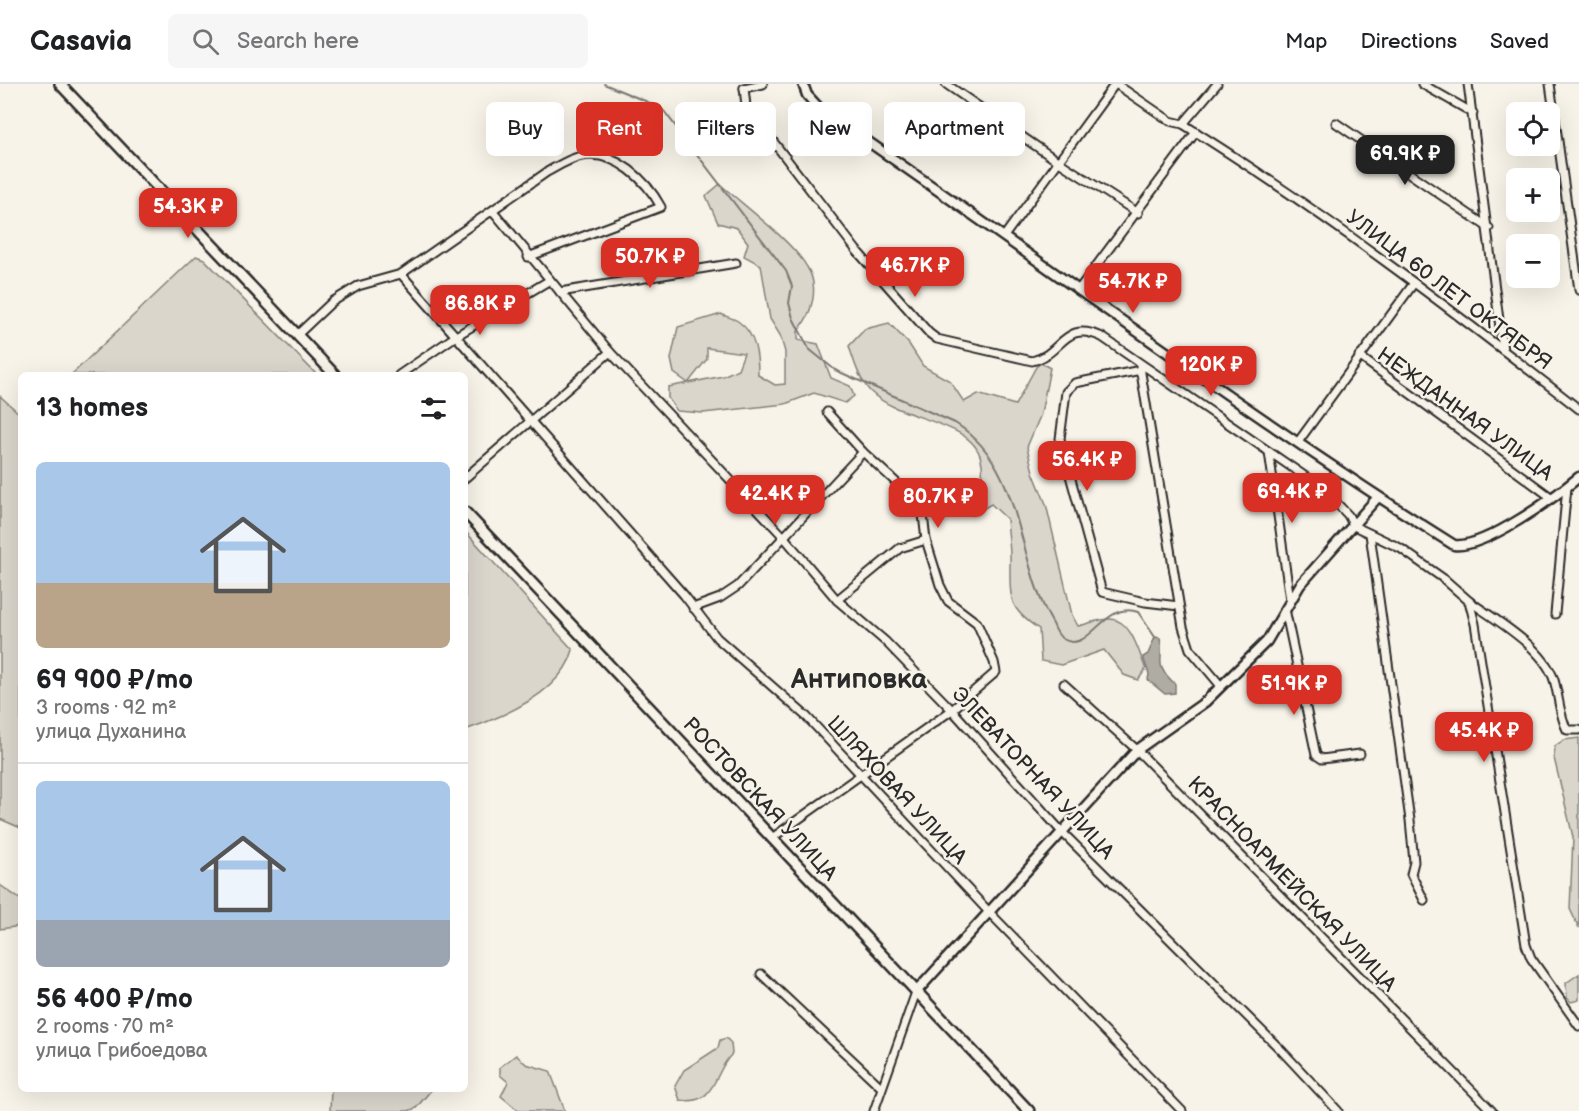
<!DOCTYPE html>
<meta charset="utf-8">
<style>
:root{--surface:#fff;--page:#f6f6f6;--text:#202124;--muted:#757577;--line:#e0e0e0;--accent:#d93025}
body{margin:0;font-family:"Balsamiq Sans",sans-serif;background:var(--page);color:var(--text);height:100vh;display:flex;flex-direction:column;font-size:22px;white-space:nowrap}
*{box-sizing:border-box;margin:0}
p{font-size:20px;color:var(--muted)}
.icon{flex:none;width:33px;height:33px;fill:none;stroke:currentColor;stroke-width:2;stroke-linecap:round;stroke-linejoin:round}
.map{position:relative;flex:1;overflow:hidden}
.details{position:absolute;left:18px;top:288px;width:450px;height:720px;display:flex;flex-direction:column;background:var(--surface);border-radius:9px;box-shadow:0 6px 24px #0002}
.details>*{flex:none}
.hud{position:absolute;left:486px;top:18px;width:570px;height:54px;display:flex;gap:12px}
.buttons{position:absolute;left:1506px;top:18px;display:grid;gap:12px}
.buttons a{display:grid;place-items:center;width:54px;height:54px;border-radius:9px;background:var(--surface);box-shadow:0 6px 24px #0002;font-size:30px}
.price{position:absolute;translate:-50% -51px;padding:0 14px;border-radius:12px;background:var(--accent);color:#fff;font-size:20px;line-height:39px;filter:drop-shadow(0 2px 3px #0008)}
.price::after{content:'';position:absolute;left:50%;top:36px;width:18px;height:14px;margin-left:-9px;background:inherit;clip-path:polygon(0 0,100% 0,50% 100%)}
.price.selected{background:#222;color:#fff}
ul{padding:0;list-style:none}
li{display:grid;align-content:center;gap:12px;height:318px;padding:0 18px}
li+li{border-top:2px solid var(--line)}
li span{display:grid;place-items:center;height:186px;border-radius:9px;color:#555}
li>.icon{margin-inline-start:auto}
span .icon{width:108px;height:108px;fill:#fffc;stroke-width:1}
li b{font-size:26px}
h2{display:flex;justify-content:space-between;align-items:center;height:72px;padding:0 18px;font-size:26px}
.chip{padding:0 21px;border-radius:9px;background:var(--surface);box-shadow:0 6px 24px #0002;font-size:21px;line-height:54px}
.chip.selected{background:var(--accent);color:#fff}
header{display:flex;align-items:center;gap:36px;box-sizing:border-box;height:84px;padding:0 30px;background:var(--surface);border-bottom:2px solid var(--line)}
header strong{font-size:28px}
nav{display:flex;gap:33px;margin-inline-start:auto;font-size:21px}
.search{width:420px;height:54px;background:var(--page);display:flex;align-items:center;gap:15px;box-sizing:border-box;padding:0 21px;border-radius:9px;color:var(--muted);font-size:22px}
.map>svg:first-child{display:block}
.green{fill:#dad6cc;stroke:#82807c;stroke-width:1.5;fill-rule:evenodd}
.water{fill:#afaca4;stroke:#7a7874;stroke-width:1.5}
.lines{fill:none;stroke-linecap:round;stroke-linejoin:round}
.stream{stroke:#7a7874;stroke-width:2}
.minor-casing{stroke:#2b2b2b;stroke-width:11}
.tertiary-casing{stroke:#2b2b2b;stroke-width:13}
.secondary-casing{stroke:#2b2b2b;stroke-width:14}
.minor{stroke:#f7f3e8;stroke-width:7}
.tertiary{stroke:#f7f3e8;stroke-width:8}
.secondary{stroke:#f7f3e8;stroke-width:9}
.labels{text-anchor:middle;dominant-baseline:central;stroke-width:5;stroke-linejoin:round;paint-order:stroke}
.street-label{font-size:21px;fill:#2b2b2b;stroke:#f7f3e8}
.district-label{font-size:27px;font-weight:bold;fill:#2b2b2b;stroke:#f7f3e8}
</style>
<header>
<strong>Casavia</strong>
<div class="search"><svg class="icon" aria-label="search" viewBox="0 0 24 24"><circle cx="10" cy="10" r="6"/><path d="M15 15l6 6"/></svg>Search here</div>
<nav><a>Map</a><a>Directions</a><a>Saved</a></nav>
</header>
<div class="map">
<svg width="1579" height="1027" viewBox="0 0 1579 1027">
<rect width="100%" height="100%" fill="#f7f3e8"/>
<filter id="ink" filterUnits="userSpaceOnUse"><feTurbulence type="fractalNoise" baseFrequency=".0167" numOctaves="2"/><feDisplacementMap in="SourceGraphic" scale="12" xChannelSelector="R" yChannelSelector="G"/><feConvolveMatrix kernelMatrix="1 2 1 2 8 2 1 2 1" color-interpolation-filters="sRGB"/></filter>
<g filter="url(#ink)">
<g class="green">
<path d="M720,100C743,121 792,157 807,183C820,203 812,230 798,247V256L818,260L831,294L850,302L854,312L845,319L814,309L785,320L703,329L677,327L668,314V303L688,299L674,289L671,275L678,243L721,230C726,233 734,234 739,238C756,250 758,272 758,291L775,301L785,300V268L780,251L770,235L761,181L744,172L748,159L737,144L718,139L706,112ZM707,264L744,269L738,285L723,292L688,299L707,275Z"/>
<polygon points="196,172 204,175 317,291 71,291"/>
<path d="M889,239L909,260L923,282L950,297L964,318L978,310L1015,321L1036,283L1041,279L1050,284L1041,330L1027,363L1033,388L1046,420L1072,531L1078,542C1087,540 1102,534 1111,535C1133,537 1139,571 1146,585L1138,596L1124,591L1104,566L1061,581L1041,577L1039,545C1009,525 1010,516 1010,482C1011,467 1008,451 1007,435L991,420L973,431L964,424C977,409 986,395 981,375C972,336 900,337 871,308C859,296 854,277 849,262L865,245Z"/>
<polygon points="0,312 21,331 21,744 0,735"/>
<path d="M465,447L573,566C562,608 503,633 465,646Z"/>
<polygon points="1579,654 1579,844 1570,825 1573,753 1554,674 1555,662 1564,656"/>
<polygon points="0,801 21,816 21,842 0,845"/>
<polygon points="1579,890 1579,916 1571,918 1567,914 1566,899"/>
<path d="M726,954L731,959L732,970C713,988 717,1022 680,1016L675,1002L684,986L718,964L720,956Z"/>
<polygon points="516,971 526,980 550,987 565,1027 519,1027 501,1012 508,998 500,991 500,983"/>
<polygon points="331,1005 432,1005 416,1024 408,1027 330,1027"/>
</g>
<path class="water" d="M1155,553L1160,554C1165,580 1152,578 1175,600V609L1165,610L1148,596L1149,590L1143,573L1148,570Z"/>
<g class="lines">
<path class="stream" d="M604,0L650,19L664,27L786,187L792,202L789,219L793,234L809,265L835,286L955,339C1025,382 1015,477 1053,540C1055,545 1058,552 1063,555C1090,571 1103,516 1138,528L1155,553"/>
<g class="minor-casing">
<g id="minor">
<polyline points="946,0 1059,78 1138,129"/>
<path d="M1116,0L1170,37L1183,40C1321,126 1451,225 1579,325"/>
<polyline points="1422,0 1473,29"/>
<polyline points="1468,0 1503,266"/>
<polyline points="1550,0 1579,206"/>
<path d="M744,4L746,22L857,167L929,249L937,255L1032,277C1063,270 1063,235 1102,253L1322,404L1348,431L1354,442L1400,464L1444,495L1469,517L1475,540L1526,861L1531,874L1579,942"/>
<polyline points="744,4 763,0"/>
<polyline points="1336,39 1489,144"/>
<polyline points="1183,40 1217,0"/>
<polyline points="493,127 610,268 783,452 837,516 886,558 952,626 1062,748 1282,967 1338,1027"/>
<polyline points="1005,151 1115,0"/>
<polyline points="401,190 684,511 717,554 807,633 989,828 1182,1027"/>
<polyline points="1079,205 1196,48"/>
<polyline points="560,208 736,179"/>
<path d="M297,251L332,218L358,202L401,190L547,88C558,82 570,74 582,72C616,66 647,97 661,123L528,173"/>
<polyline points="1359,272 1552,414"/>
<polyline points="1140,283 1183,543 1190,565 1221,602"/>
<polyline points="1141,286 1075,299 1066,308 1060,355 1102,508 1145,518 1179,522"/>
<polyline points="399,291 456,252 550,196"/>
<polyline points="1298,358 1414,199"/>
<polyline points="1269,368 1290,516"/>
<polyline points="465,394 610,268"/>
<polyline points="1370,450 1410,736 1414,778 1411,790 1424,816"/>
<polyline points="837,516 900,464 926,456"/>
<path d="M1469,517C1496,536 1544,564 1554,596C1559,612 1559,630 1567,646H1579"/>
<polyline points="693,524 720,514 738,502 863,368"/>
<polyline points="1285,525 1316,671 1322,675 1360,670"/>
<polyline points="1555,530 1567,403"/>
<polyline points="1064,600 1137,666 1492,1027"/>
<polyline points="772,754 952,626 996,588 994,578 977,539 948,517 940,501 926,456 922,422 863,368 827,328"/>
<polyline points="761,890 881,1003"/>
<polyline points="874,1027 916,908"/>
</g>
</g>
<g class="tertiary-casing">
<g id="tertiary">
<path d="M803,0L807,11L818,23C1030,168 1236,324 1454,461C1484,465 1555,413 1579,393"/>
<polyline points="916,908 1137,666 1205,618 1267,557 1300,501 1378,413"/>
</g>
</g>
<g class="secondary-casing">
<g id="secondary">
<polyline points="60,0 335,291"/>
<polyline points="465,428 1029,1027"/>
</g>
</g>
<use href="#minor" class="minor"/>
<use href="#tertiary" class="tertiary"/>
<use href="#secondary" class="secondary"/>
</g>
</g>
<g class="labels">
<g class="street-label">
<text transform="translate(1449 206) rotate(37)">УЛИЦА 60 ЛЕТ ОКТЯБРЯ</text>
<text transform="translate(1465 330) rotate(36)">НЕЖДАННАЯ УЛИЦА</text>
<text transform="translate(1033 689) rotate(47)">ЭЛЕВАТОРНАЯ УЛИЦА</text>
<text transform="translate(897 706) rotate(47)">ШЛЯХОВАЯ УЛИЦА</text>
<text transform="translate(760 715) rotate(47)">РОСТОВСКАЯ УЛИЦА</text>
<text transform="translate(1292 800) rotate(46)">КРАСНОАРМЕЙСКАЯ УЛИЦА</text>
</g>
<g class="district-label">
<text x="859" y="596">Антиповка</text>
</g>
</g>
</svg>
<div class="buttons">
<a><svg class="icon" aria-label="locate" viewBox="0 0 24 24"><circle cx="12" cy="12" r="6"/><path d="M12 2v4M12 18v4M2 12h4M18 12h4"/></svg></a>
<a>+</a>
<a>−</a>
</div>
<b class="price selected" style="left:1405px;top:102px">69.9K ₽</b>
<b class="price" style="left:188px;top:155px">54.3K ₽</b>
<b class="price" style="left:650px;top:205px">50.7K ₽</b>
<b class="price" style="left:915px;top:214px">46.7K ₽</b>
<b class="price" style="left:1133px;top:230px">54.7K ₽</b>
<b class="price" style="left:480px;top:252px">86.8K ₽</b>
<b class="price" style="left:1211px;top:313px">120K ₽</b>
<b class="price" style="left:1087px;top:408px">56.4K ₽</b>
<b class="price" style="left:1292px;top:440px">69.4K ₽</b>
<b class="price" style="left:775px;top:442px">42.4K ₽</b>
<b class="price" style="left:938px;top:445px">80.7K ₽</b>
<b class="price" style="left:1294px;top:632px">51.9K ₽</b>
<b class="price" style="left:1484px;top:679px">45.4K ₽</b>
<div class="hud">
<a class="chip">Buy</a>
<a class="chip selected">Rent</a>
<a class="chip">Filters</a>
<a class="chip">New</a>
<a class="chip">Apartment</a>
</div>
<section class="details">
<h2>13 homes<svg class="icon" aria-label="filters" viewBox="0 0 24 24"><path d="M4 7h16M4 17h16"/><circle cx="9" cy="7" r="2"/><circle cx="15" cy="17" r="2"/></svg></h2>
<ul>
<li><span style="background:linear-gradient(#a9c7e8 65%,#b9a48a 0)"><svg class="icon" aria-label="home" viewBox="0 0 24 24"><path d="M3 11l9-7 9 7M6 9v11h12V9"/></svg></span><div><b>69 900 ₽/mo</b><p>3 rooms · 92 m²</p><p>улица Духанина</p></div></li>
<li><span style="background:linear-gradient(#a9c7e8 75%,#9aa5b1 0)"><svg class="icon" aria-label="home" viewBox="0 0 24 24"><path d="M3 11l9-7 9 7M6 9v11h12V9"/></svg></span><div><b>56 400 ₽/mo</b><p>2 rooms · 70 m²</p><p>улица Грибоедова</p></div></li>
</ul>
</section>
</div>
